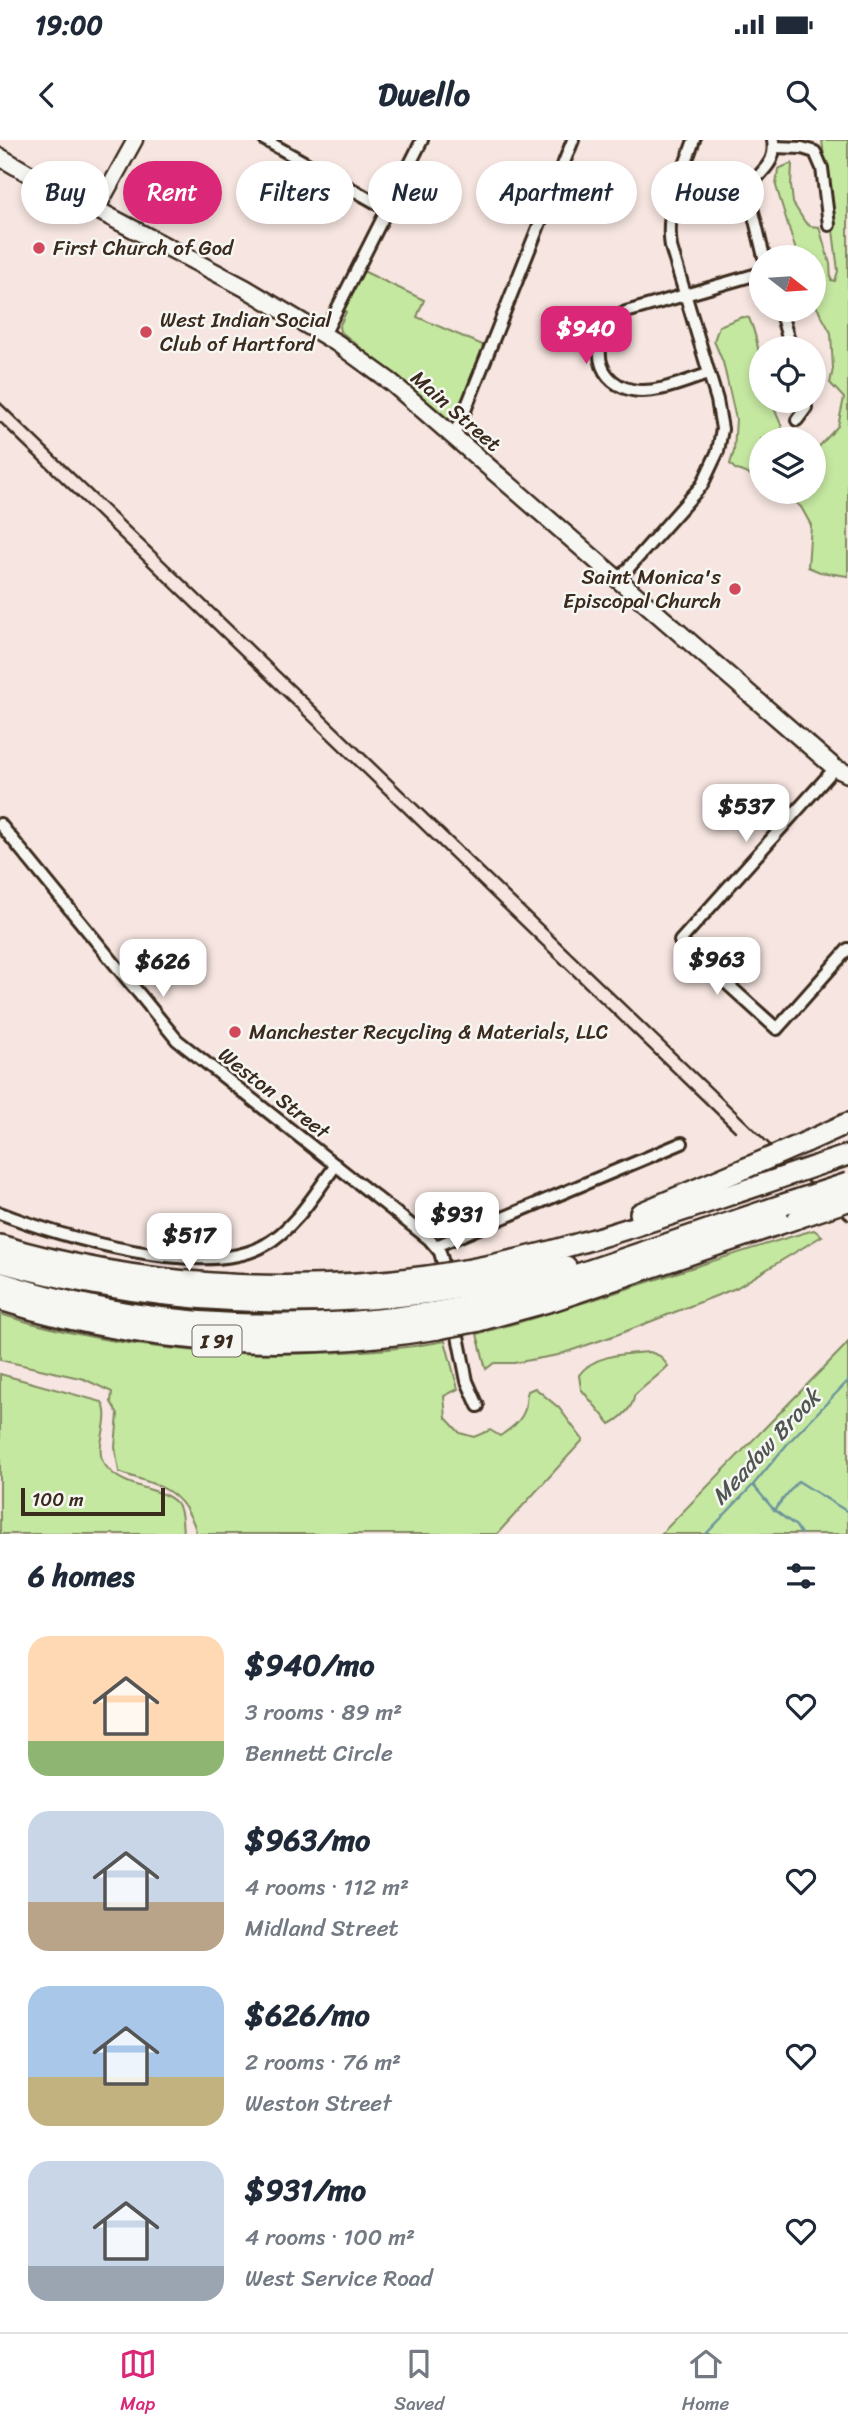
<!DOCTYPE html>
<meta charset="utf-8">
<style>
:root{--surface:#fff;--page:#f2f2f3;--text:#1f2937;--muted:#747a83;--line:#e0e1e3;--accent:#db2777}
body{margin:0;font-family:Sriracha,sans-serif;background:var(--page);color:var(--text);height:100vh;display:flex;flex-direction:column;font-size:26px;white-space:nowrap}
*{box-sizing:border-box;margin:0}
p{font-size:23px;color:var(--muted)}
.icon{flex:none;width:38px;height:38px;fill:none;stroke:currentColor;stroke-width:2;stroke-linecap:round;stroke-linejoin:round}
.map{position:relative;height:1394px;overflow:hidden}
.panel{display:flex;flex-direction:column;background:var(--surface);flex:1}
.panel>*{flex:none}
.guide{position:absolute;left:21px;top:21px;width:807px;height:63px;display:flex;gap:14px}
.needle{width:46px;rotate:107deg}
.buttons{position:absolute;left:749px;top:105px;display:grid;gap:14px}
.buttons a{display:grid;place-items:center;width:77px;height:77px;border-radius:50%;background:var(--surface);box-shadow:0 4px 10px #0003;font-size:35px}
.scale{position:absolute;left:21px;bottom:18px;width:144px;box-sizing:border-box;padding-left:7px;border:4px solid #3b2a1e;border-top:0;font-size:19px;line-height:24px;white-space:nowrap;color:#3b2a1e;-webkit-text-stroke:5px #f6f6f2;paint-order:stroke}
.price{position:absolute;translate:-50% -60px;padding:0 16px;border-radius:14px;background:#fff;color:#222;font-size:23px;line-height:46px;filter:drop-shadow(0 2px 4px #0008)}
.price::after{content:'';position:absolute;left:50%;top:42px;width:21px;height:16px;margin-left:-10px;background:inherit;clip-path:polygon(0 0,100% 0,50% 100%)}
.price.current{background:var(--accent);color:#fff}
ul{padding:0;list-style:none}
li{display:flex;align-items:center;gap:21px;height:175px;padding:0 28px}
li span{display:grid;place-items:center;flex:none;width:196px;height:140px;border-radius:21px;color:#555}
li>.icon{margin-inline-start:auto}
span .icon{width:84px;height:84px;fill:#fffc;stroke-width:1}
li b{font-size:30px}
h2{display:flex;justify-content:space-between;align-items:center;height:84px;padding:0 28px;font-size:30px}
.pill{padding:0 24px;border-radius:32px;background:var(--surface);box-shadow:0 4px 10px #0003;font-size:24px;line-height:63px}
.pill.current{background:var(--accent);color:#fff}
.status{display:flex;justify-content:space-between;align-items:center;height:49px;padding:0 35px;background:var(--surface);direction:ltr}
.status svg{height:19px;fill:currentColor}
header{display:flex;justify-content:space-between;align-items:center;height:91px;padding:0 28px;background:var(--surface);font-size:32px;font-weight:700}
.tab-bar{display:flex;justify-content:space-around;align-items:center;height:98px;border-top:2px solid var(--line);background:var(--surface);font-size:19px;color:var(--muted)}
.tab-bar a{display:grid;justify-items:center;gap:4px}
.tab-bar .current{color:var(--accent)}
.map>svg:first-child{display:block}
.green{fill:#c5e8a1;stroke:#808960;stroke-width:2}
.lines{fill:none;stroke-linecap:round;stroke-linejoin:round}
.stream{stroke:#6e959b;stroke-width:2.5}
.minor-casing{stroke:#3b2a1e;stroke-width:16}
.secondary-casing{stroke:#3b2a1e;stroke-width:19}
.primary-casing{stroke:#3b2a1e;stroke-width:21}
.motorway-casing{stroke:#3b2a1e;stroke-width:24}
.minor{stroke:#f6f6f2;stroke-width:10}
.secondary{stroke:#f6f6f2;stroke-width:14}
.primary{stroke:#f6f6f2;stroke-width:16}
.motorway{stroke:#f6f6f2;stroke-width:19}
.rail{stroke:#3b2a1e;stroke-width:2.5}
.motorway-bridge-casing{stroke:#3b2a1e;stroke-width:24;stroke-linecap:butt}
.motorway-bridge{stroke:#f6f6f2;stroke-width:19}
.poi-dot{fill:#d1495b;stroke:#f6f6f2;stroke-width:2.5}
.labels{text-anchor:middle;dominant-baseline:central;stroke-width:5;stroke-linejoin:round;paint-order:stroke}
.shield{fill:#f6f6f2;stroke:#73675e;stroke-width:2}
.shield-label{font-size:19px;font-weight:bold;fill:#3b2a1e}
.poi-label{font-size:21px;fill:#3b2a1e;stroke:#f6f6f2;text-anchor:start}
.street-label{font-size:21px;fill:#3b2a1e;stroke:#f6f6f2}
.water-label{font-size:23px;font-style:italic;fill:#505752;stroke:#f6f6f2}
</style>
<div class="status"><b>19:00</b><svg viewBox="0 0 49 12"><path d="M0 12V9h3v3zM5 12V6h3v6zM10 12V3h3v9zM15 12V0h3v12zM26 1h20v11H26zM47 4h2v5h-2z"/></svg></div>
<header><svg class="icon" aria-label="back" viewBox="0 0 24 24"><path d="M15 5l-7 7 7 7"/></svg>Dwello<svg class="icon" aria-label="search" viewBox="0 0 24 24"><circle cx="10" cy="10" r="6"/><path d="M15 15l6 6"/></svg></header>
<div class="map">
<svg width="848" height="1394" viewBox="0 0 848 1394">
<rect width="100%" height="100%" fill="#f6e5e0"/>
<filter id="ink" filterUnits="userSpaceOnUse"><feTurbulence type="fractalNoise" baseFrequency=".0143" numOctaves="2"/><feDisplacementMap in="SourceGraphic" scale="14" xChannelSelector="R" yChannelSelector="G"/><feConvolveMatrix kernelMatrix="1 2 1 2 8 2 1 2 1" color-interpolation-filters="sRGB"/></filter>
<g filter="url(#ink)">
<g class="green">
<polygon points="822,0 848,0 848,436 820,432 808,427 811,385 801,367 781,352 814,352 814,312 838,286 844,258 830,243 833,229 831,193 814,162 814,117 798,117 776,46 778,29 792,23 791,45 793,63 805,82 810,86 819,87 830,124 831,140 835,141 838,131"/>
<polygon points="363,131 424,160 417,177 485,206 455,277 447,278 340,191 339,187 346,172 344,170"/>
<path d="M742,177L749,178C761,205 761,232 761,261H771L782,287L781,299H761V339L735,329L730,324L734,311L736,279L723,222L714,201L719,186Z"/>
<path d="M814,1090L822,1096L736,1148L619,1194L558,1215L514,1223H494L486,1229L477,1194C591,1164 701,1122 814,1090Z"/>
<path d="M0,1174C103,1206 210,1217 317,1213C360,1212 403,1209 445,1201L458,1249L444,1256L446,1278L460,1293L474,1297L490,1290L500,1296C510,1289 521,1282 525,1269C527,1262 525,1258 528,1251L535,1248L559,1268L583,1300L497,1394H196C196,1387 194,1384 191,1378C176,1345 151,1344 119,1332L115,1307L118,1274L111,1262L112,1252L84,1239L0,1220Z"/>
<polygon points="848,1202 848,1394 661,1394 844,1207"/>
<path d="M650,1212L660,1216L668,1226C657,1237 645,1245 634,1256C634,1267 620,1279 610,1284L581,1249L579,1235C594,1214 626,1214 650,1212Z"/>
<path d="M0,1234L102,1262C113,1281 92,1308 105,1325C124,1352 169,1346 179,1367C183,1375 182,1385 183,1394H0Z"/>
</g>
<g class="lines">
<g class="stream">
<polyline points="753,1345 774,1370 798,1341 848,1372"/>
<polyline points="774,1370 796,1386 801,1394"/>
<polyline points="706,1394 753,1345 789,1302 848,1241"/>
</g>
<g class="minor-casing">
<g id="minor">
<polyline points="265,0 387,69"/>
<polyline points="774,7 802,8 815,12 822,28 829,85"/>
<path d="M764,117L749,55C754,30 778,29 773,0"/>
<polyline points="780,170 791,208"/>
<polyline points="324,195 422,0"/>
<path d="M708,234C685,241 656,255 632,250C590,241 590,190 626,172L761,133"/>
<polyline points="797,280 806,268 805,261"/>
<polyline points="452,296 460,283 573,0"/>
<path d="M618,440L702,345L718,311L722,289L717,260L671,107C665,69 682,35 694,0"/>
<polyline points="835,628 680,801 777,889 848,809"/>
<polyline points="0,684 177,900 429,1099 440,1112 447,1138"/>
<path d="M0,1073C61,1097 206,1140 265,1105C296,1087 315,1053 336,1025"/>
<polyline points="436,1106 682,1003"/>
<polyline points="455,1181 467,1241 478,1266"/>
</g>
</g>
<g class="secondary-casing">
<polyline id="secondary" points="97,69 135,0"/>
</g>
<g class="primary-casing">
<polyline id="primary" points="0,17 31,35 245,148 337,203 392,243 805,602 835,628 848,634"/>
</g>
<g class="motorway-casing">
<g id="motorway">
<polyline points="806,1002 848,983"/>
<polyline points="827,1022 848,1015"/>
<polyline points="640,1073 746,1028"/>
<path d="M0,1105C137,1146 286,1155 428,1136"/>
<path d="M0,1122C141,1162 286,1171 431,1153"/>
<path d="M465,1130C567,1112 664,1077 763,1044"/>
<path d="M0,1142C142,1188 288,1194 435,1172"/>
<polyline points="468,1147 566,1126"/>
<path d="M0,1160C142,1205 291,1213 438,1189"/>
<polyline points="471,1165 548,1144 784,1064"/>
<polyline points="475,1182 555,1160 798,1078"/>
</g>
</g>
<use href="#minor" class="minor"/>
<use href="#secondary" class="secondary"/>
<use href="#primary" class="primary"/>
<use href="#motorway" class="motorway"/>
<g class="rail">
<polyline points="0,263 848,1080"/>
<polyline points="0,282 735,991"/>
</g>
<g class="motorway-bridge-casing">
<g id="motorway-bridge">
<polyline points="746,1028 806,1002"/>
<polyline points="763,1044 827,1022"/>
<polyline points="784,1064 848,1043"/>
<polyline points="798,1078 848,1061"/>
<polyline points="428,1136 465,1130"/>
<polyline points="431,1153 468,1147"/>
<polyline points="435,1172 471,1165"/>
<polyline points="438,1189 475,1182"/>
</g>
</g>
<use href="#motorway-bridge" class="motorway-bridge"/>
</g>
</g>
<g class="poi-dot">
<circle cx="39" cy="108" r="7"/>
<circle cx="146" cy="192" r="7"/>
<circle cx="735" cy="449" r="7"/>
<circle cx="235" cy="892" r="7"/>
</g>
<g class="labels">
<rect class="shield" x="192.5" y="1185.5" width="49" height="31" rx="5"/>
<g class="shield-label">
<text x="217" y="1201">I 91</text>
</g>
<g class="poi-label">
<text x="53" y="108">First Church of God</text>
<text x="160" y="180">West Indian Social<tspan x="160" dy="24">Club of Hartford</tspan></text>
<text x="721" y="437" text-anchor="end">Saint Monica's<tspan x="721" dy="24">Episcopal Church</tspan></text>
<text x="249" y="892">Manchester Recycling &amp; Materials, LLC</text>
</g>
<g class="street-label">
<text transform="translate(456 271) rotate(41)">Main Street</text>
<text transform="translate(274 953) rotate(38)">Weston Street</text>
</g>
<g class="water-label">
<text transform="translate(766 1307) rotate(-47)">Meadow Brook</text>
</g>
</g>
</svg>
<div class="buttons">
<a><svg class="needle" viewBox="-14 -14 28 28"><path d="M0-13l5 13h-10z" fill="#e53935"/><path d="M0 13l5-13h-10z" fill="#747a83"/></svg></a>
<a><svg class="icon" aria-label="locate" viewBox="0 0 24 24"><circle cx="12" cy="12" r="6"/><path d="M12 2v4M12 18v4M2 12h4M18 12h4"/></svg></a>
<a><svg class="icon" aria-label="layers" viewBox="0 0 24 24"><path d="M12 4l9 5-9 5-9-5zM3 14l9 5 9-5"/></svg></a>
</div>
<div class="scale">100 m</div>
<b class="price current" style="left:586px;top:226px">$940</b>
<b class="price" style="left:746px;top:704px">$537</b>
<b class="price" style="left:717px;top:857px">$963</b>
<b class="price" style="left:163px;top:859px">$626</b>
<b class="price" style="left:457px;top:1112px">$931</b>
<b class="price" style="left:189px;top:1133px">$517</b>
<div class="guide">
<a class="pill">Buy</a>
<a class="pill current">Rent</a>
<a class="pill">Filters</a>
<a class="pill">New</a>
<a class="pill">Apartment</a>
<a class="pill">House</a>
</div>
</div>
<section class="panel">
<h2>6 homes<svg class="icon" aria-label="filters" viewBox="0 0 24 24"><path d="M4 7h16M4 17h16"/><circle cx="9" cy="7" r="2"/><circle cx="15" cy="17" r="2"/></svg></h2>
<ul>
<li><span style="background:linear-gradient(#ffd9b3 75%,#8fb573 0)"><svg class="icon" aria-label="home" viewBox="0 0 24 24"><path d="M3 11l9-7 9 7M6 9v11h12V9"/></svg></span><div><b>$940/mo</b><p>3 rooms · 89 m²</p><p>Bennett Circle</p></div><svg class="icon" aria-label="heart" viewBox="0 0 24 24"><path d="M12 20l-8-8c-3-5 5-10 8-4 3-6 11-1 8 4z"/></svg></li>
<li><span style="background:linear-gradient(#c9d6e8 65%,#b9a48a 0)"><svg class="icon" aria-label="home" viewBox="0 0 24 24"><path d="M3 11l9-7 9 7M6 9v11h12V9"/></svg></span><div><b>$963/mo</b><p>4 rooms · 112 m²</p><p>Midland Street</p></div><svg class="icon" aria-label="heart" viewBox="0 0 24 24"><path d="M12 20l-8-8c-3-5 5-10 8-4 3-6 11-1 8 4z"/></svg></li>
<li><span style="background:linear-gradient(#a9c7e8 65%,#c2b280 0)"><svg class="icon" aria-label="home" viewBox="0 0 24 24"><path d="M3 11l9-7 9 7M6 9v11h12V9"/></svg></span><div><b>$626/mo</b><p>2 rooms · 76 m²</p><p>Weston Street</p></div><svg class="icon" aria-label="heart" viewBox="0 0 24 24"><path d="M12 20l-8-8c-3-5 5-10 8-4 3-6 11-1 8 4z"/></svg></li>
<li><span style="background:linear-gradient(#c9d6e8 75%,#9aa5b1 0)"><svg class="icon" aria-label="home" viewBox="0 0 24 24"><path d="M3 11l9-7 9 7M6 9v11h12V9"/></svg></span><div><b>$931/mo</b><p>4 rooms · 100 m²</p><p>West Service Road</p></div><svg class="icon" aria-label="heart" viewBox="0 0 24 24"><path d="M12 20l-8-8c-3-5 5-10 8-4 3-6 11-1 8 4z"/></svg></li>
</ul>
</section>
<nav class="tab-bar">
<a class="current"><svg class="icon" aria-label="map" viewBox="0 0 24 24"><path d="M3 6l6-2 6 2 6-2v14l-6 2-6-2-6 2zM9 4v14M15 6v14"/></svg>Map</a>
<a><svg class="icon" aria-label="saved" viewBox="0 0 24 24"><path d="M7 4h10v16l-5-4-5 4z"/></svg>Saved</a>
<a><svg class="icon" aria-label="home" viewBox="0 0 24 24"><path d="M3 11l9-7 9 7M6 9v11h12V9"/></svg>Home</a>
</nav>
